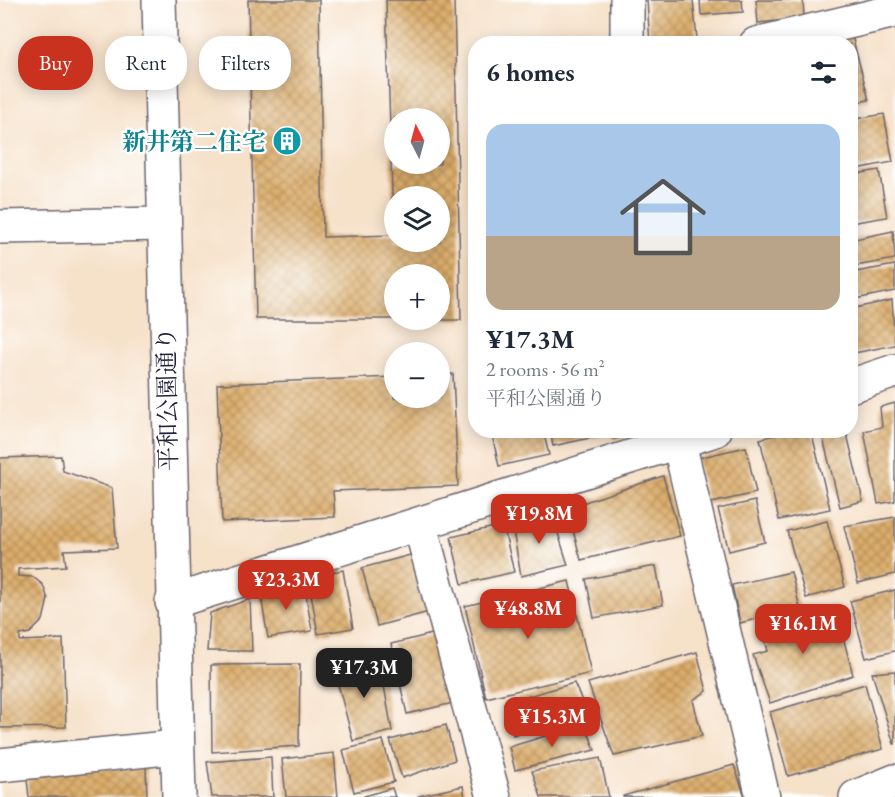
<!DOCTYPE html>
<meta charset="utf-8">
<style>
:root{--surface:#fff;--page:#f2f2f3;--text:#1f2937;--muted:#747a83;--line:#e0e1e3;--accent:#c8321e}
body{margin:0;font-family:"EB Garamond","Noto Serif JP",serif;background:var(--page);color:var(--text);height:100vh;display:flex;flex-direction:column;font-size:22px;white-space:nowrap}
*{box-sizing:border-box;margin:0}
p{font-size:20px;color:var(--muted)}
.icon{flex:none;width:33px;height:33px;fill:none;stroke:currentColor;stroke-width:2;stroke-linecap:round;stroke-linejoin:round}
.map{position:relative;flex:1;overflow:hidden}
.details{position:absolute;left:468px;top:36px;width:390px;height:402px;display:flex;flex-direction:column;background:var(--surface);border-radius:24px;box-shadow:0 3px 15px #0003}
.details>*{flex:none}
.guide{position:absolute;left:18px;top:36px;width:360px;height:54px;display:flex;gap:12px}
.needle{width:39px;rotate:354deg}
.buttons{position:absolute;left:384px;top:108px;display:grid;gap:12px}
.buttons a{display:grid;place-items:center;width:66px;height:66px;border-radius:50%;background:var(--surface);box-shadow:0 3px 15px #0003;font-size:30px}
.price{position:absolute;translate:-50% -51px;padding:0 14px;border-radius:12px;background:var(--accent);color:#fff;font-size:20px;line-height:39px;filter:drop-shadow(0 2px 3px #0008)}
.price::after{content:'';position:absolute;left:50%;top:36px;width:18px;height:14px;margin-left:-9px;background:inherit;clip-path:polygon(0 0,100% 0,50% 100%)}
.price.active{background:#222;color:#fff}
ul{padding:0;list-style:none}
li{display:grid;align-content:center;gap:12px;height:318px;padding:0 18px}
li+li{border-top:2px solid var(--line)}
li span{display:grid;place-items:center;height:186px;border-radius:18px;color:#555}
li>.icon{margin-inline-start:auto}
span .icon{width:108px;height:108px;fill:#fffc;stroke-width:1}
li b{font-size:26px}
h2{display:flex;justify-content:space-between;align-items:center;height:72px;padding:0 18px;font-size:26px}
.chip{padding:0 21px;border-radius:24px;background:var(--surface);box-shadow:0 3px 15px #0003;font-size:21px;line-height:54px}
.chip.active{background:var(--accent);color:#fff}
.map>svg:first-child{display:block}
.building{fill:url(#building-cross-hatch);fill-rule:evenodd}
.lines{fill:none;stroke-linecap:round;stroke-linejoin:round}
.minor-casing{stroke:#6c656d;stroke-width:36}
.minor{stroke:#fff;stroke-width:33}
.labels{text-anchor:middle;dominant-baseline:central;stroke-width:4.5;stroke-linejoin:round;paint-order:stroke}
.culture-label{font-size:24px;font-weight:bold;fill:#0d838f;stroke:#fff;text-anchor:end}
.street-label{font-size:24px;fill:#22223b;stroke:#fff}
</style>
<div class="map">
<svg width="895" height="797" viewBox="0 0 895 797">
<defs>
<pattern id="building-cross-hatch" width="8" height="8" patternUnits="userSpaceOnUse" patternTransform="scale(1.5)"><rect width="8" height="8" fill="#dcad6b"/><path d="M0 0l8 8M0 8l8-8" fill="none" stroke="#b28c59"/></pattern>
</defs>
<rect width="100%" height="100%" fill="#fff"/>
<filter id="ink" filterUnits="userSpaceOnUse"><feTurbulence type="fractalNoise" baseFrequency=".0167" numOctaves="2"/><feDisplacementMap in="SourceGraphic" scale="12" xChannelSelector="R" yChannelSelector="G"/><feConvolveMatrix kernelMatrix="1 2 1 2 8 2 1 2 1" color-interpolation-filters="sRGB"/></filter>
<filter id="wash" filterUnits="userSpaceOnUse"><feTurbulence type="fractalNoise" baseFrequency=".008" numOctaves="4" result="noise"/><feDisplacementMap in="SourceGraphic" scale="24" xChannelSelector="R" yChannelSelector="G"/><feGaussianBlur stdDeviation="1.35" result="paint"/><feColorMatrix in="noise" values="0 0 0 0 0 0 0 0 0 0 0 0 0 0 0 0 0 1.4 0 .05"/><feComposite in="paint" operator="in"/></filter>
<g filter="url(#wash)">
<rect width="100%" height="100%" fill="#f6e1c9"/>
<g id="blocks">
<g class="building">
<path d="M248,0H319L323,237L394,235V242H440V196H394L393,224L386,0H454L461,320H440V274H394V319H256ZM394,118H440V164H394Z"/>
<polygon points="647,0 693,0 697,39 650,44"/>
<polygon points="700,0 742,0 743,12 701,15"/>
<polygon points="756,0 803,0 804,18 758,23"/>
<polygon points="852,36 869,100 850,103 850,44 817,44"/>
<polygon points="884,114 893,162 850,170 850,120"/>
<polygon points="879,170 887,217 850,223 850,175"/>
<polygon points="893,231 895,259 850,267 850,240"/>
<polygon points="895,265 895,291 850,300 850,273"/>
<polygon points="892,300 895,345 854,353 850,309"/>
<polygon points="453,374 458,486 333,491 335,517 222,522 217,384 394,377 394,398 440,398 440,375"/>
<polygon points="895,403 895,501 878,504 864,431 882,427 880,407"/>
<polygon points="491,430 543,430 549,455 499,466"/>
<polygon points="550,430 603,430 604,435 553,446"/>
<polygon points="611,430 656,430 656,432 613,439"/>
<polygon points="792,430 811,430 830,509 779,520 760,439"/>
<polygon points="821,430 846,430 863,501 840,507"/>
<polygon points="746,447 756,493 707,504 697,458"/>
<polygon points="61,456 63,471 112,488 117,548 64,550 66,566 18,569 18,576 33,577 43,585 48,599 43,620 30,633 20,635 20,641 63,639 66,727 0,728 0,458"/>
<polygon points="663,476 680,536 581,560 567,508"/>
<polygon points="755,501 765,542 729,551 718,509"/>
<polygon points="551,511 568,565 521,576 512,525"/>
<polygon points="895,517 895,574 858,583 844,526"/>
<polygon points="827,521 845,587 806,598 787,531"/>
<polygon points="503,525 514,572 462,584 451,537"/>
<polygon points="414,554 429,612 377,626 362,568"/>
<polygon points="656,566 663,605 594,618 586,579"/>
<polygon points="343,570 353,628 318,634 308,576"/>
<polygon points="791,572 800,608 740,623 732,585"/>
<polygon points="569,581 591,673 486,698 465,606"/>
<polygon points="304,583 312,631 268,638 260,590"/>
<polygon points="895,590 895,651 866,658 850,601"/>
<polygon points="250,599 252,651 207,651 210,613"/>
<polygon points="835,606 853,675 770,703 753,655 768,651 762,628"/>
<polygon points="436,633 453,703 407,714 391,644"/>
<polygon points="697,652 707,691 693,700 702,736 614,756 588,683"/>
<polygon points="379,657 392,731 353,741 334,669"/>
<polygon points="300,664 299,746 212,752 211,665"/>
<polygon points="895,671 895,744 894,744 872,673"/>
<polygon points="574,683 587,712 513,735 504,703"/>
<polygon points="865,684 883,749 788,776 770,712"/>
<polygon points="585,724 595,750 515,770 509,747"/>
<polygon points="446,725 455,760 402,778 390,740"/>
<polygon points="383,740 394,782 354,792 343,750"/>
<polygon points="334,753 338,797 286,797 282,759"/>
<polygon points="271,757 273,797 212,797 207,762"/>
<polygon points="600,758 609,797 541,797 532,771"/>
<polygon points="734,765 745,797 623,797 623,796"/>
<polygon points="146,767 147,797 29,797 26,771"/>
<polygon points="463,786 465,797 418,797 418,796"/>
<polygon points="392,788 395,797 364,797 364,796"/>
</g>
</g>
</g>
<g filter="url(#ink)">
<use href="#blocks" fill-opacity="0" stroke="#6c656d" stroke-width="1.5"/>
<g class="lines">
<g class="minor-casing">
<g id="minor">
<polyline points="159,0 179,797"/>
<polyline points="627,44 627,0"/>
<polyline points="756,44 895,11"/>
<polyline points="0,227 163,224"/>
<polyline points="850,386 895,371"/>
<polyline points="676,430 763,797"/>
<polyline points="420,525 494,797"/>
<polyline points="172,602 715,430"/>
<polyline points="0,765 176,747"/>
<polyline points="856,797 895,781"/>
</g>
</g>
<use href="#minor" class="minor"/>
</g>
</g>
<defs>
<g id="building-disc" transform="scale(1.5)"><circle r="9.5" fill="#0f9aa8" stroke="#fff"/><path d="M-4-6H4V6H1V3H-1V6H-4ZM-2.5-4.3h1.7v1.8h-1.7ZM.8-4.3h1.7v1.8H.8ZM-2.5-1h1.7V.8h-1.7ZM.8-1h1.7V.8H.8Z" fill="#fff"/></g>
</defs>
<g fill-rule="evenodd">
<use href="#building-disc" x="287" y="141"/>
</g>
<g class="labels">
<g class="culture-label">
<text x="266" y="141">新井第二住宅</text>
</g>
<g class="street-label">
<text transform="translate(167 399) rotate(-91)">平和公園通り</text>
</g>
</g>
</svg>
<div class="buttons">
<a><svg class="needle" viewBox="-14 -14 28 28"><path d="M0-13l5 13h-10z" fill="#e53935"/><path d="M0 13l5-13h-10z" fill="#747a83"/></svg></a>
<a><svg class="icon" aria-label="layers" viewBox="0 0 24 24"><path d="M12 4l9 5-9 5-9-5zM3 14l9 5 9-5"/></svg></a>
<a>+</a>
<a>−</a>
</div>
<b class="price" style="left:539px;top:545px">¥19.8M</b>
<b class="price" style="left:286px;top:611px">¥23.3M</b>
<b class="price" style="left:528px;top:640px">¥48.8M</b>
<b class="price" style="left:803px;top:655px">¥16.1M</b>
<b class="price active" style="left:364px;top:699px">¥17.3M</b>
<b class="price" style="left:552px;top:748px">¥15.3M</b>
<div class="guide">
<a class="chip active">Buy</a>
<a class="chip">Rent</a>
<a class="chip">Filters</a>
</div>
<section class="details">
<h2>6 homes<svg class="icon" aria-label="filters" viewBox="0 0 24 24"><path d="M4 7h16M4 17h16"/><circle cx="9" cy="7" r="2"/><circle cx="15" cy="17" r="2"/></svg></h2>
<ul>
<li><span style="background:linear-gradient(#a9c7e8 60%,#b9a48a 0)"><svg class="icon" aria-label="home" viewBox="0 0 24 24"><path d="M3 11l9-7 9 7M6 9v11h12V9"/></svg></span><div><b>¥17.3M</b><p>2 rooms · 56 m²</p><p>平和公園通り</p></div></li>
</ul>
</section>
</div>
